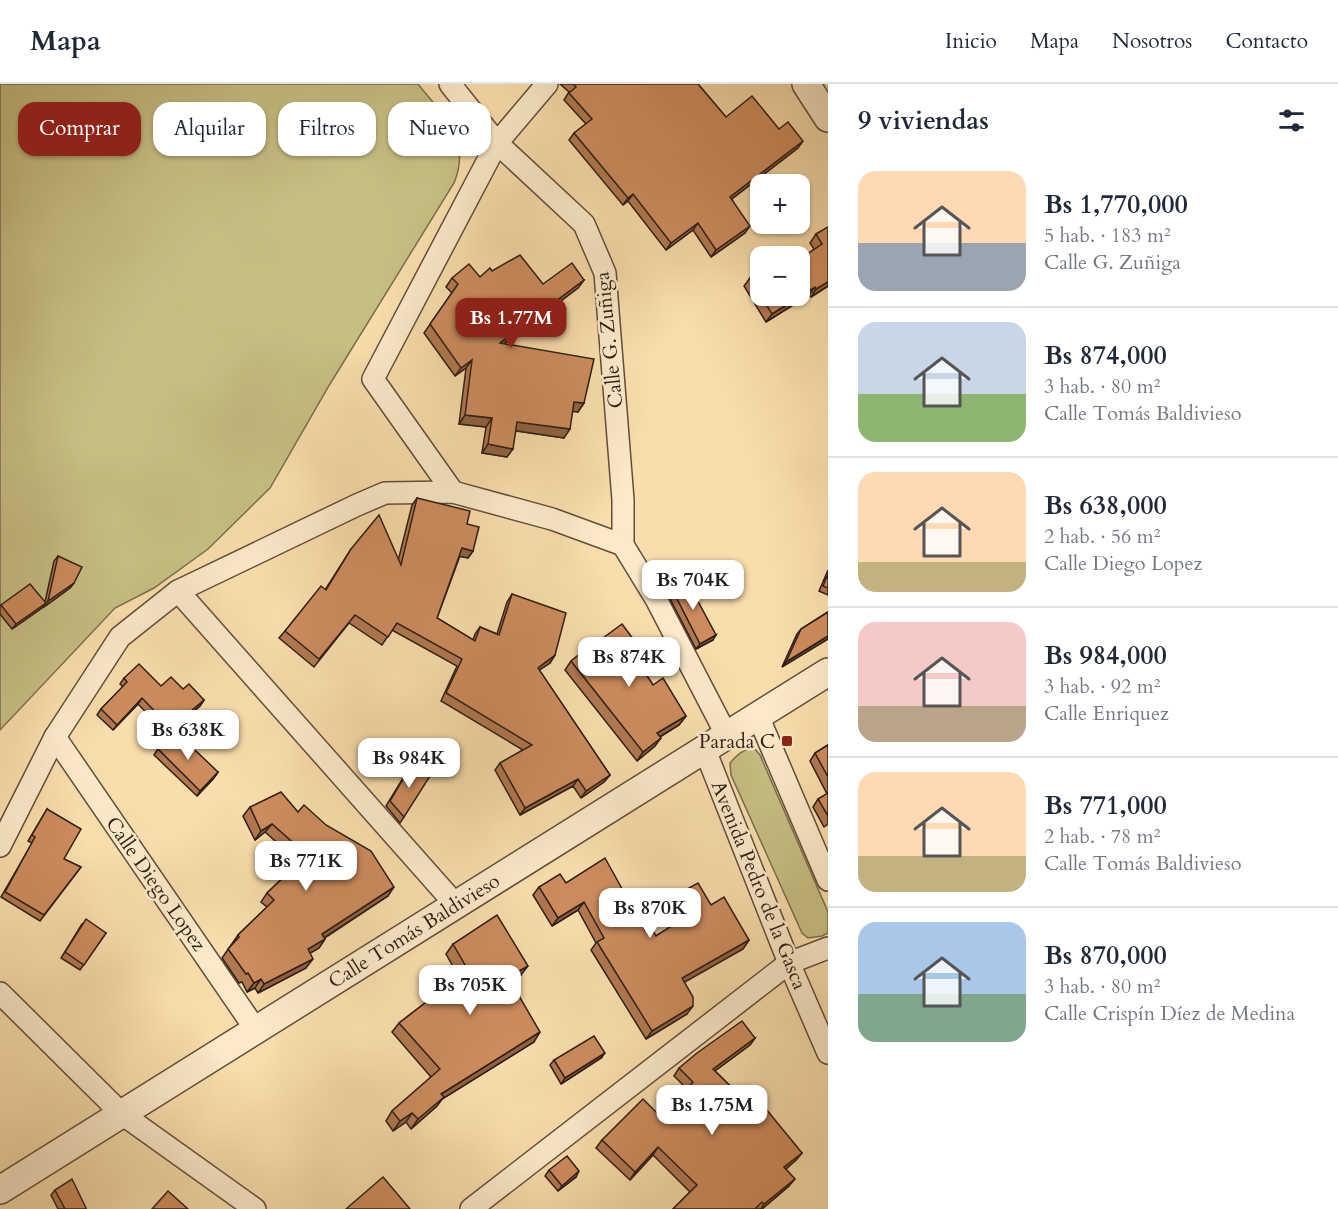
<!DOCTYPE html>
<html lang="es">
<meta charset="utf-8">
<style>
:root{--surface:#fff;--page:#f2f2f3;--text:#1f2937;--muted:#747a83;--line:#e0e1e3;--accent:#8f2418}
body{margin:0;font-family:Cardo,serif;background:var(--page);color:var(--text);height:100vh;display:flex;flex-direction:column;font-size:22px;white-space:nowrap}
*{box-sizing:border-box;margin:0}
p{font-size:20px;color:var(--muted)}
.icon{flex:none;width:33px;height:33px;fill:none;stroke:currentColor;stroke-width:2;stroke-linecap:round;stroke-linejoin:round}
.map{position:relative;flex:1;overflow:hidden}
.sheet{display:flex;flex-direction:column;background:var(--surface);width:510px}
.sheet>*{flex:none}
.hud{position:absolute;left:18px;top:18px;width:570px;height:54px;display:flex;gap:12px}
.fabs{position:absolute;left:750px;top:90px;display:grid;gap:12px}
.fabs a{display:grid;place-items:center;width:60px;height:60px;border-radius:12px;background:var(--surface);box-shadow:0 2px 4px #0004;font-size:30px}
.price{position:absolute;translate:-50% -51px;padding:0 14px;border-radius:12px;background:#fff;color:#222;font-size:20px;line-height:39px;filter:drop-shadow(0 2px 3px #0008)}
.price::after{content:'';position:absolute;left:50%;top:36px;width:18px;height:14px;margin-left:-9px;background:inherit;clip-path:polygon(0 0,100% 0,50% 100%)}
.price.on{background:var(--accent);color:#fff}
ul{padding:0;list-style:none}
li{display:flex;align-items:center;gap:18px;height:150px;padding:0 30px}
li+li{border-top:2px solid var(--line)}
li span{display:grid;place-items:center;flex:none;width:168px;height:120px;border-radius:18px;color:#555}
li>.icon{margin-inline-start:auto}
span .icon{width:72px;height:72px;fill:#fffc;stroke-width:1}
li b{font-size:26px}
h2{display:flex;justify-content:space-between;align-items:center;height:72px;padding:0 30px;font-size:26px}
.pill{padding:0 21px;border-radius:18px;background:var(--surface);box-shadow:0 2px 4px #0004;font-size:21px;line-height:54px}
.pill.on{background:var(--accent);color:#fff}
header{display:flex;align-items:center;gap:36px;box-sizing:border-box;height:84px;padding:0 30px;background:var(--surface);border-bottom:2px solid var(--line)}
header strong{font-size:28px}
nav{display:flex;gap:33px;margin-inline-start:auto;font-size:21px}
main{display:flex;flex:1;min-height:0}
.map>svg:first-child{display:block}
.green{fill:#c6bf84;stroke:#7a6e4c;stroke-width:1.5}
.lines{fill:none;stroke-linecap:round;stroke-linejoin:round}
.minor-casing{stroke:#624e3b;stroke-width:24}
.tertiary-casing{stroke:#624e3b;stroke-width:30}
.minor{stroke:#fbe9c9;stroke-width:21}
.tertiary{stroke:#fbe9c9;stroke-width:27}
.wall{fill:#b07851;stroke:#2f1e15;stroke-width:1.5}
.shaded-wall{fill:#906242;stroke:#2f1e15;stroke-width:1.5}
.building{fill:#cd8c5e;stroke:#2f1e15;stroke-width:1.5}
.poi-dot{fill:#8f2418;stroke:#fbe9c9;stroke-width:2}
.labels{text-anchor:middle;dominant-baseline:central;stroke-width:5;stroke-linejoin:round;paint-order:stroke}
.street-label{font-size:20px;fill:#2f1e15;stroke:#fbe9c9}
.poi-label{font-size:20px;fill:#2f1e15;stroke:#fbe9c9;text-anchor:end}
</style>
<header>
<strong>Mapa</strong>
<nav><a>Inicio</a><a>Mapa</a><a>Nosotros</a><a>Contacto</a></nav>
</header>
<main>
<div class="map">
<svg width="828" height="1125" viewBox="0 0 828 1125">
<rect width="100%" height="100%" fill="#f9ddac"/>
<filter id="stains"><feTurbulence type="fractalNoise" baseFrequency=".00333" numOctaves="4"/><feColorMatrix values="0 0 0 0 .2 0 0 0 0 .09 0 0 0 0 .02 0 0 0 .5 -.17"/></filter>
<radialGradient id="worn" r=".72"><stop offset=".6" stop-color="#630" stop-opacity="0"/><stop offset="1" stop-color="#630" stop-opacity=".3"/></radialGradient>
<g class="green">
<path d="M0,0H418C444,33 472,55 454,99L330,300L270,404L208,465L154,504L115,524L0,646Z"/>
<path d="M754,664L760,671L828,828V849L822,852L808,854L802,849L731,691L730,679C737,671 743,665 754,664Z"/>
</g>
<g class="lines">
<g class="minor-casing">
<g id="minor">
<polyline points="450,0 497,59 584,140 605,189 623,416 623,461"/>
<polyline points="453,408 373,295 497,59 547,0"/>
<polyline points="178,507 456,821"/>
<polyline points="758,632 828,796"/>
<polyline points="55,653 256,946"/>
<polyline points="705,666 789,879 828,969"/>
<polyline points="0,762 55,653 120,553 178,507 357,421 385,409 453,408 552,435 623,461 656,515 727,652"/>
<polyline points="0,909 122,1030 255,1125"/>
<polyline points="471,1125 789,879 828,864"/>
</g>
</g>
<g class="tertiary-casing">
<g id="tertiary">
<polyline points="806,0 828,34"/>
<polyline points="0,1106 828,588"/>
</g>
</g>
<use href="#minor" class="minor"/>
<use href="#tertiary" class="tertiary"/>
</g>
<g class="wall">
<polygon points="560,0 698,0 726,33 779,45 798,64 732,115 745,149 711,173 693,146 666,166 628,117 623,121 569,56 574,49 586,40 564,16 569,8"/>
<polygon points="828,143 828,202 811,213 809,211 766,238 744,202 750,194 760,212 814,165 810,159 816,150"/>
<polygon points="492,187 543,200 584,196 578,204 504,260 584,319 578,328 573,327 564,354 516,347 507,373 482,369 486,343 459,340 466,284 455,292 424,249 452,209 446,203 452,194 480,193"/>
<polygon points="417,414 467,440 473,467 468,474 460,472 437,534 473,556 475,550 480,543 497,550 507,518 512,510 555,571 550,579 539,586 610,691 604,698 581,714 573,702 520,731 495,686 500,679 523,666 441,617 457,582 392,546 382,561 349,539 314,583 279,554 285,547 325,506 351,465 398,477 412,421"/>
<polygon points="58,472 74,499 70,504 44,523 44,521 42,524 12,545 0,530 0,522 1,521 45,518 54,477"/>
<polygon points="828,486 828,511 819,507"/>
<polygon points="670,501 713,556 696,565 666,507"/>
<polygon points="828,528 782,583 797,550 801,545"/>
<polygon points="639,563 633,571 653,601 686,632 679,641 660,653 655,662 637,677 565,586 571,577 588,565"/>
<polygon points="124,594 161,602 183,605 204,616 200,622 167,650 138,620 113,646 97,631 101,625 123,603 120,600"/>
<polygon points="828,661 828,740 824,743 813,723 818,715 827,710 810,677 815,669"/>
<polygon points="158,665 218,688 214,694 197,712 154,671"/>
<polygon points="408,686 404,733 400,739 386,722"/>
<polygon points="250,723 298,728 388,812 325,854 325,855 319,864 310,869 306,884 258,909 255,904 247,908 242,898 239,899 222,874 238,851 267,823 261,818 267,809 299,778 265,748 255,756 243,732"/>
<polygon points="47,725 64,775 81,783 40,837 1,813 32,759 28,757"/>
<polygon points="566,799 656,852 684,835 674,818 680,809 711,821 749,856 743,865 684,898 687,930 646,955 591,866 596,859 578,826 552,842 533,811 539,803"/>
<polygon points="82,840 106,849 80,886 61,874"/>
<polygon points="453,860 521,891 510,897 534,958 442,1015 437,1022 411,1045 406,1038 393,1047 386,1037 392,1027 431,993 392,948 399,939 459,893 446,870"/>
<polygon points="755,954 750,961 715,987 759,1030 802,1069 796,1076 786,1085 789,1102 762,1125 673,1125 690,1108 653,1071 630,1096 596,1064 602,1056 663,1035 687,1005 674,992 679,984"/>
<polygon points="601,974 561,1000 550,981 554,976"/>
<polygon points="549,1086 576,1093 558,1107 545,1092"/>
<polygon points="55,1106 86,1125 58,1125 51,1111"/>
</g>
<g class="shaded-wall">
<polygon points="803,57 798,64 725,120 730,113"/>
<polygon points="633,110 628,117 623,121 628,114"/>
<polygon points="698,139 693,146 666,166 671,159"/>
<polygon points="750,142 745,149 711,173 716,166"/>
<polygon points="584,196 578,204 493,268 500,259"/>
<polygon points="828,198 828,202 811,213 816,205"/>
<polygon points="815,203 809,211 766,238 772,230"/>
<polygon points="472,276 466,284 455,292 461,284"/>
<polygon points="574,318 584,319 578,328 568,327"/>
<polygon points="465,331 492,334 486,343 459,340"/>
<polygon points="517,338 570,345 564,354 511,346"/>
<polygon points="488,360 513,365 507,373 482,369"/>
<polygon points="462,464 473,467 468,474 457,472"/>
<polygon points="74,499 70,504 44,523 48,517"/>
<polygon points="46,519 42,524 12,545 16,540"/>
<polygon points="716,551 713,556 696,565 700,560"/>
<polygon points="828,552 828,555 782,583 786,578"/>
<polygon points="555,571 550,579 532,591 538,584"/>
<polygon points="142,614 138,620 113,646 117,641"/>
<polygon points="204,616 200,622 167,650 171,644"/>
<polygon points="686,632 679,641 651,658 657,649"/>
<polygon points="661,654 655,662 637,677 643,668"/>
<polygon points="218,688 214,694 197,712 200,707"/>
<polygon points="610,691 604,698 581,714 586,707"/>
<polygon points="578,695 573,702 520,731 525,724"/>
<polygon points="272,740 265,748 255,756 261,747"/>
<polygon points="394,803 388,812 316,859 322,850"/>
<polygon points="584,818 578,826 552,842 558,834"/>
<polygon points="325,855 319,864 302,874 308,865"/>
<polygon points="749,856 743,865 676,903 682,894"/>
<polygon points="313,875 306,884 258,909 264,900"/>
<polygon points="528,882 521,891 501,903 508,893"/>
<polygon points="261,895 255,904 247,908 254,899"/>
<polygon points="693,922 687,930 646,955 652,947"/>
<polygon points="540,948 534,958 442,1015 437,1022 411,1045 418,1035 441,1010"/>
<polygon points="755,954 750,961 708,992 713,985"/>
<polygon points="605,969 601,974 561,1000 565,994"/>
<polygon points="412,1029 406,1038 393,1047 400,1037"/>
<polygon points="658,1063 653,1071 630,1096 635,1088"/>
<polygon points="802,1069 796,1076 779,1091 784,1083"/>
<polygon points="579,1087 576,1093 558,1107 562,1102"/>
<polygon points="795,1095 789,1102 762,1125 761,1125 764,1120"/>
</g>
<g class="building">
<polygon points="573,0 698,0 726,33 752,12 779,45 788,38 803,57 730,113 750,142 716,166 698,139 671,159 633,110 628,114 574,49 592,35 569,9 576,3"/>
<polygon points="828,143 828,198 816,205 815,203 772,230 761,212 800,212 800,175 822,160 816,150"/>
<polygon points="520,171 543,200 572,179 584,196 500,259 594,275 584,319 574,318 570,345 517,338 513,365 488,360 492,334 465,331 472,276 461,284 430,240 458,200 452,194 469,180 480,193 490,184 492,187"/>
<polygon points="760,187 760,211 750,194"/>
<polygon points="417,414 470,427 467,440 479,443 473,467 462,464 437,534 475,557 480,543 499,551 512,510 566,529 555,571 538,584 610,691 586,707 578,695 525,724 500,679 532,661 446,609 462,575 397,539 388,553 355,531 319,575 285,547 321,502 326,506 351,465 379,431 401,481"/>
<polygon points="58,472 82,483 74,499 48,517"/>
<polygon points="828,490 828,504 823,502"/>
<polygon points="685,493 716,551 700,560 670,501"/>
<polygon points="30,500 46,519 16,540 1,521"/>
<polygon points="828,528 828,552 786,578 801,545"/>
<polygon points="622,540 639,563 632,569 653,601 663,594 686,632 657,649 661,654 643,668 571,577 587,564 588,565"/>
<polygon points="139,580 161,602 171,593 183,605 189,600 204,616 171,644 142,614 117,641 101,625 127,598 124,594"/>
<polygon points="175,647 218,688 200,707 158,665"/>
<polygon points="828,661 828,693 815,669"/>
<polygon points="412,680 430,692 404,733 390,717"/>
<polygon points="281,708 298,728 304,721 326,741 371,767 394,803 322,850 325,855 308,865 313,875 264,900 261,895 254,899 248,889 246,890 228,865 239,853 238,851 274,816 267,809 307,771 272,740 261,747 250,723"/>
<polygon points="828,709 828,732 818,715"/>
<polygon points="47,725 81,745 64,775 81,783 44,831 5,808 35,753 32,751"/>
<polygon points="605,774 645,846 650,842 656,852 692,829 680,809 698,799 711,821 724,813 749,856 682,894 693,913 693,922 652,947 597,858 604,854 584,818 558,834 539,803 560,790 566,799"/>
<polygon points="497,831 528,882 508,893 540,948 441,1010 444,1013 418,1035 412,1029 400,1037 392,1027 440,985 399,939 468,886 453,860"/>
<polygon points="86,835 106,849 84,881 65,868"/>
<polygon points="742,937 755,954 713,985 759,1030 766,1025 802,1069 784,1083 795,1095 764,1120 762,1118 755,1125 673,1125 697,1101 658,1063 635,1088 602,1056 643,1015 663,1035 693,998 679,984 697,969"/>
<polygon points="594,952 605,969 565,994 554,976"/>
<polygon points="567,1072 579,1087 562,1102 549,1086"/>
<polygon points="383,1093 410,1125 346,1125"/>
<polygon points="72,1095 86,1124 85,1125 65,1125 55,1106"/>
<polygon points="168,1107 188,1125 152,1125"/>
</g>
<rect class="poi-dot" x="781" y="651" width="12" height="12" rx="3"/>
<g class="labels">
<g class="street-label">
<text transform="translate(609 256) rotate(-96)">Calle G. Zuñiga</text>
<text transform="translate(156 800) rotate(55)">Calle Diego Lopez</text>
<text transform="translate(759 801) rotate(68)">Avenida Pedro de la Gasca</text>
<text transform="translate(414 847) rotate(-32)">Calle Tomás Baldivieso</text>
</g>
<g class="poi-label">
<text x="775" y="657">Parada C</text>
</g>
</g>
<rect width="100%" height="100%" filter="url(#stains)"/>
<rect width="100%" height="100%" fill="url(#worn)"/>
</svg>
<div class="fabs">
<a>+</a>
<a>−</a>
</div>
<b class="price on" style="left:511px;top:265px">Bs 1.77M</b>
<b class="price" style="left:693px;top:527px">Bs 704K</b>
<b class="price" style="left:629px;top:604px">Bs 874K</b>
<b class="price" style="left:188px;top:677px">Bs 638K</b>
<b class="price" style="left:409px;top:705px">Bs 984K</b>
<b class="price" style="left:306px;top:808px">Bs 771K</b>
<b class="price" style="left:650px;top:855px">Bs 870K</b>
<b class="price" style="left:470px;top:932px">Bs 705K</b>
<b class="price" style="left:712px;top:1052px">Bs 1.75M</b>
<div class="hud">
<a class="pill on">Comprar</a>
<a class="pill">Alquilar</a>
<a class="pill">Filtros</a>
<a class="pill">Nuevo</a>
</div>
</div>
<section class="sheet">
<h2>9 viviendas<svg class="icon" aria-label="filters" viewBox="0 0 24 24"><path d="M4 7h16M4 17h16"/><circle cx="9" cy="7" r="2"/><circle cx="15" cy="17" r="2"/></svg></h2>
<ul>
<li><span style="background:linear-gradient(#ffd9b3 60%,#9aa5b1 0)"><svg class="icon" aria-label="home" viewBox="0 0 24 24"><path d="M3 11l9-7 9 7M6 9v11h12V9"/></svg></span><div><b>Bs 1,770,000</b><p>5 hab. · 183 m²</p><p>Calle G. Zuñiga</p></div></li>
<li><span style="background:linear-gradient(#c9d6e8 60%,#8fb573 0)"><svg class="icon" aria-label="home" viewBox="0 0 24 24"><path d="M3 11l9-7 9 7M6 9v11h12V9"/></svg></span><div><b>Bs 874,000</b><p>3 hab. · 80 m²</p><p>Calle Tomás Baldivieso</p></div></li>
<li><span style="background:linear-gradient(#ffd9b3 75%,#c2b280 0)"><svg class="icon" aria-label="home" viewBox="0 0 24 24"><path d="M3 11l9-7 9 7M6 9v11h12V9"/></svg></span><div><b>Bs 638,000</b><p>2 hab. · 56 m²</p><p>Calle Diego Lopez</p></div></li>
<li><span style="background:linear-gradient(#f6c9c9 70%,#b9a48a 0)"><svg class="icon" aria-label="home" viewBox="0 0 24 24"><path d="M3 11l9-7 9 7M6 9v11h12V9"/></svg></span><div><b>Bs 984,000</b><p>3 hab. · 92 m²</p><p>Calle Enriquez</p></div></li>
<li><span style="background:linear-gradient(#ffd9b3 70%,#c2b280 0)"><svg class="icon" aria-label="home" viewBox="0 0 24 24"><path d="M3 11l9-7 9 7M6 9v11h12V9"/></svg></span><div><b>Bs 771,000</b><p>2 hab. · 78 m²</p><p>Calle Tomás Baldivieso</p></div></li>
<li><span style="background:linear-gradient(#a9c7e8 60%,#7fa58c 0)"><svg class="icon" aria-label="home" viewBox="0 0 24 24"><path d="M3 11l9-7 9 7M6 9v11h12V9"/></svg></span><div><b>Bs 870,000</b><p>3 hab. · 80 m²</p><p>Calle Crispín Díez de Medina</p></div></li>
</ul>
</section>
</main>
